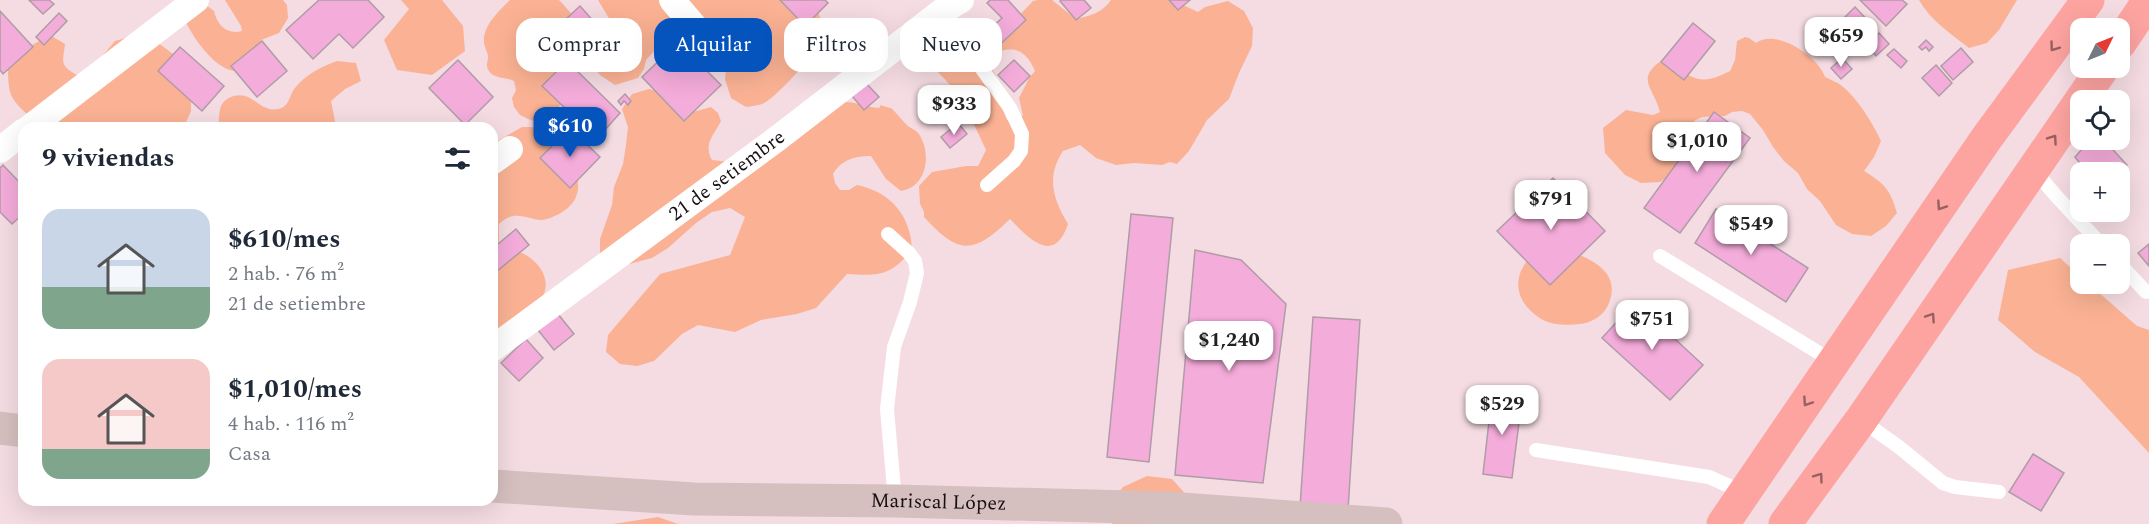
<!DOCTYPE html>
<html lang="es">
<meta charset="utf-8">
<style>
:root{--surface:#fff;--page:#f6f6f7;--text:#1f2937;--muted:#747a83;--accent:#0553bd}
body{margin:0;font-family:Spectral,serif;background:var(--page);color:var(--text);height:100vh;display:flex;flex-direction:column;font-size:22px;white-space:nowrap}
*{box-sizing:border-box;margin:0}
p{font-size:20px;color:var(--muted)}
.icon{flex:none;width:33px;height:33px;fill:none;stroke:currentColor;stroke-width:2;stroke-linecap:round;stroke-linejoin:round}
.map{position:relative;flex:1;overflow:hidden}
.panel{position:absolute;left:18px;top:122px;width:480px;height:384px;display:flex;flex-direction:column;background:var(--surface);border-radius:18px;box-shadow:0 6px 24px #0002}
.panel>*{flex:none}
.top-card{position:absolute;left:516px;top:18px;width:570px;height:54px;display:flex;gap:12px}
.needle{width:39px;rotate:47deg}
.buttons{position:absolute;left:2070px;top:18px;display:grid;gap:12px}
.buttons a{display:grid;place-items:center;width:60px;height:60px;border-radius:12px;background:var(--surface);box-shadow:0 6px 24px #0002;font-size:30px}
.price{position:absolute;translate:-50% -51px;padding:0 14px;border-radius:12px;background:#fff;color:#222;font-size:20px;line-height:39px;filter:drop-shadow(0 2px 3px #0008)}
.price::after{content:'';position:absolute;left:50%;top:36px;width:18px;height:14px;margin-left:-9px;background:inherit;clip-path:polygon(0 0,100% 0,50% 100%)}
.price.selected{background:var(--accent);color:#fff}
ul{padding:0;list-style:none}
li{display:flex;align-items:center;gap:18px;height:150px;padding:0 24px}
li span{display:grid;place-items:center;flex:none;width:168px;height:120px;border-radius:18px;color:#555}
li>.icon{margin-inline-start:auto}
span .icon{width:72px;height:72px;fill:#fffc;stroke-width:1}
li b{font-size:26px}
h2{display:flex;justify-content:space-between;align-items:center;height:72px;padding:0 24px;font-size:26px}
.chip{padding:0 21px;border-radius:18px;background:var(--surface);box-shadow:0 6px 24px #0002;font-size:21px;line-height:54px}
.chip.selected{background:var(--accent);color:#fff}
.map>svg:first-child{display:block}
.green{fill:#fbb294}
.building{fill:#f4acda;stroke:#af9ca7;stroke-width:1.5}
.lines{fill:none;stroke-linecap:round;stroke-linejoin:round}
.lane{stroke:#fff;stroke-width:14}
.street{stroke:#fff;stroke-width:26}
.secondary{stroke:#d6bfbf;stroke-width:33}
.highway{stroke:#fda4a1;stroke-width:33}
.oneway{stroke:#966160}
.labels{text-anchor:middle;dominant-baseline:central;stroke-width:5;stroke-linejoin:round;paint-order:stroke}
.street-label{font-size:20px;fill:#170f11;stroke:#feebef}
</style>
<div class="map">
<svg width="2149" height="524" viewBox="0 0 2149 524">
<rect width="100%" height="100%" fill="#f4dce2"/>
<g class="green">
<path d="M225,0H283L287,5L288,18L279,33L261,40L258,52L236,71C214,70 191,35 183,16L202,2L214,11C217,25 227,35 242,31L241,26Z"/>
<polygon points="401,0 442,0 463,26 465,51 432,75 397,70 384,40 409,9"/>
<path d="M510,0H559C573,14 587,37 608,40L615,35L613,25L598,0H812C818,10 824,23 821,35C817,53 780,94 764,103C759,106 751,106 746,107L731,98L725,79L727,60L715,46L681,33L670,34L646,60L644,69L638,78L615,85L600,75L577,47L569,52L565,97L553,116L546,121L537,122L528,119L520,115L514,107L512,98L516,90L514,81C506,77 494,79 489,71C485,65 488,62 488,57C488,53 485,48 484,43C482,26 500,10 510,0Z"/>
<path d="M1038,0H1052L1076,19C1090,16 1102,13 1111,0H1177L1179,3L1198,12L1205,7L1228,1L1244,11L1253,28L1252,46L1239,73L1229,99L1207,120L1189,151L1177,164L1170,162L1162,165L1134,163L1116,165L1096,158L1080,145L1063,151C1046,177 1053,199 1068,224C1054,266 1028,238 1010,219C973,255 959,255 924,217V212L920,204L919,186L932,172L966,166H978L986,150L971,118L960,103L959,94L933,67L930,55L935,48L942,44L955,48H973L986,60L996,76V94L1007,120L1023,116L1019,98L1029,78L1035,71C1028,55 1019,46 1001,51L994,42L1033,1Z"/>
<path d="M1919,0H2017L1999,30L1987,43L1969,48C1950,33 1931,21 1919,0Z"/>
<path d="M50,35L65,44C63,62 59,65 77,75L91,69L115,41L133,36L153,39L177,57L191,93V111L184,127L56,128C39,125 20,111 12,97C8,90 8,74 8,67L25,49Z"/>
<path d="M1745,37L1749,38L1756,43C1776,28 1819,57 1825,77C1831,80 1837,82 1842,86C1858,99 1872,122 1881,141L1874,157L1864,171C1885,184 1890,189 1897,213L1886,226L1871,236L1852,234L1836,225L1820,201L1807,189L1798,173L1784,161L1773,147L1763,130L1750,114L1742,111L1732,112L1725,116L1702,117L1694,121L1692,127L1686,132L1680,151L1683,156L1675,172L1660,182L1641,183L1625,175L1605,153L1603,128L1626,110L1653,115L1660,112C1654,87 1633,79 1665,58C1692,77 1697,88 1730,71L1735,60L1737,41Z"/>
<path d="M337,61L356,63L361,81L345,89L331,101L335,121L332,127H220C218,121 219,116 220,110C221,99 235,93 245,96C256,99 263,112 278,109C290,107 289,95 295,88C306,74 321,67 337,61Z"/>
<path d="M649,89L667,94L693,112L711,107L718,113L721,121C714,135 703,144 712,160L739,163L842,102C855,101 866,107 879,108L881,105C883,106 889,108 891,108C897,113 902,121 908,126C912,129 916,130 919,134C932,154 927,187 901,191L886,179L871,156C855,156 841,160 833,174L835,183L840,190H849L857,185C891,192 911,216 912,250C890,276 880,276 847,274L816,308L797,314L761,320L735,332L698,325L682,334L654,361L637,366L620,364L606,352L608,335L660,274L730,255L745,217L730,208L712,212L696,223L668,248L652,258L614,268L600,257V239L612,205L614,187L623,164L626,145L628,127L622,109L632,94Z"/>
<path d="M522,127C543,127 547,129 561,146C583,175 589,205 547,219C531,224 518,206 499,224V242L503,251C516,249 526,253 536,263C567,297 516,324 492,344V144Z"/>
<path d="M1555,246C1580,255 1621,266 1610,300C1607,311 1599,318 1589,322C1577,326 1555,326 1543,320C1523,309 1511,288 1523,267C1526,262 1532,253 1537,250C1542,247 1550,247 1555,246Z"/>
<polygon points="2060,258 2080,276 2080,284 2089,284 2137,326 2149,330 2149,453 2079,377 2035,352 1998,320 2008,270"/>
<polygon points="1147,476 1172,479 1189,498 1200,524 1112,524 1107,506 1123,487"/>
<polygon points="658,517 678,524 613,524"/>
</g>
<g class="building">
<polygon points="29,0 49,0 54,4 43,14"/>
<polygon points="319,0 368,0 384,17 353,48 339,34 313,59 286,30"/>
<polygon points="780,0 825,0 828,3 805,26"/>
<polygon points="990,0 1008,0 1026,20 990,54 977,41 1002,18 987,3"/>
<polygon points="1061,0 1084,0 1091,8 1076,20 1060,1"/>
<polygon points="1169,0 1190,0 1178,10"/>
<polygon points="1860,0 1902,0 1907,4 1886,26"/>
<polygon points="580,6 603,32 587,46 565,20"/>
<polygon points="1855,7 1876,29 1862,42 1842,20"/>
<polygon points="0,11 33,47 3,74 0,70"/>
<polygon points="59,13 67,21 44,45 36,37"/>
<polygon points="1693,23 1715,41 1684,80 1661,62"/>
<polygon points="1879,33 1889,44 1876,56 1867,45"/>
<polygon points="1926,40 1933,47 1929,51 1926,47 1922,50 1919,47"/>
<polygon points="262,41 287,71 257,97 231,66"/>
<polygon points="678,42 721,85 684,121 642,77"/>
<polygon points="180,47 224,86 202,111 158,71"/>
<polygon points="1961,48 1973,62 1953,80 1941,66"/>
<polygon points="1894,49 1907,61 1901,68 1887,55"/>
<polygon points="1842,58 1852,69 1841,79 1831,68"/>
<polygon points="458,60 493,97 465,125 429,88"/>
<polygon points="1014,60 1030,76 1014,92 998,75"/>
<polygon points="567,61 620,113 597,139 542,86"/>
<polygon points="1936,65 1952,83 1939,96 1922,78"/>
<polygon points="866,83 879,97 864,110 852,96"/>
<polygon points="945,92 956,103 940,119 929,108"/>
<polygon points="625,94 631,101 628,105 624,101 621,105 618,101"/>
<polygon points="1714,112 1750,138 1680,233 1644,208"/>
<polygon points="958,123 967,134 950,148 941,137"/>
<polygon points="570,128 600,157 570,188 540,158"/>
<polygon points="2090,140 2104,140 2127,165 2120,175 2120,172 2087,172 2075,157"/>
<polygon points="3,165 24,187 24,213 12,224 0,212 0,168"/>
<polygon points="1553,178 1605,231 1550,285 1497,231"/>
<polygon points="1716,209 1808,268 1786,302 1695,243"/>
<polygon points="1131,214 1173,218 1149,462 1107,457"/>
<polygon points="516,229 529,245 497,271 492,266 492,249"/>
<polygon points="2149,244 2149,266 2138,253"/>
<polygon points="1195,250 1241,260 1286,304 1263,483 1175,475"/>
<polygon points="1635,302 1703,365 1670,400 1602,338"/>
<polygon points="558,314 574,334 554,350 538,330"/>
<polygon points="1313,317 1360,320 1348,510 1300,507"/>
<polygon points="526,339 543,358 519,381 501,363"/>
<polygon points="1492,395 1522,399 1512,478 1483,474"/>
<polygon points="2033,454 2064,473 2041,511 2009,492"/>
</g>
<g class="lines">
<g class="lane">
<polyline points="941,12 1010,108 1022,134 1021,151 1014,161 987,185"/>
<polyline points="2034,170 2057,197 2101,244"/>
<polyline points="888,234 909,253 915,261 917,273 910,302 894,347 887,409 895,501"/>
<polyline points="1660,256 1834,362"/>
<polyline points="2120,264 2146,292"/>
<polyline points="1861,420 1899,447 1943,483 1955,487 1999,492"/>
<polyline points="1536,450 1709,477 1745,493"/>
</g>
<g class="street">
<polyline points="672,0 701,34"/>
<polyline points="29,128 196,0"/>
<polyline points="0,150 24,131"/>
<polyline points="492,162 510,149"/>
<path id="s1" d="M492,349L778,138L941,12L961,0"/>
</g>
<g class="secondary">
<polyline points="0,428 24,431"/>
<path id="s2" d="M492,486L694,499L895,501L1168,508L1386,524"/>
</g>
<g class="highway">
<polyline points="2120,43 2149,0"/>
<polyline points="1723,524 1986,139 2088,0"/>
<polyline points="1785,524 1861,420 2103,68"/>
</g>
</g>
<defs><path id="oneway-chevron" d="M-2-3.5L2.5 0L-2 3.5" fill="none" stroke-width="1.6" stroke-linecap="round" stroke-linejoin="round" transform="scale(1.5)"/></defs>
<g class="oneway">
<use href="#oneway-chevron" transform="translate(2054 47) rotate(126)"/>
<use href="#oneway-chevron" transform="translate(2053 139) rotate(-55)"/>
<use href="#oneway-chevron" transform="translate(1941 206) rotate(124)"/>
<use href="#oneway-chevron" transform="translate(1931 317) rotate(-56)"/>
<use href="#oneway-chevron" transform="translate(1807 402) rotate(124)"/>
<use href="#oneway-chevron" transform="translate(1819 477) rotate(-54)"/>
</g>
<g class="labels">
<g class="street-label">
<text stroke="none"><textPath href="#s1" startOffset="292">21 de setiembre</textPath></text>
<text stroke="none"><textPath href="#s2" startOffset="447">Mariscal López</textPath></text>
</g>
</g>
</svg>
<div class="buttons">
<a><svg class="needle" viewBox="-14 -14 28 28"><path d="M0-13l5 13h-10z" fill="#e53935"/><path d="M0 13l5-13h-10z" fill="#747a83"/></svg></a>
<a><svg class="icon" aria-label="locate" viewBox="0 0 24 24"><circle cx="12" cy="12" r="6"/><path d="M12 2v4M12 18v4M2 12h4M18 12h4"/></svg></a>
<a>+</a>
<a>−</a>
</div>
<b class="price" style="left:1841px;top:68px">$659</b>
<b class="price" style="left:954px;top:136px">$933</b>
<b class="price selected" style="left:570px;top:158px">$610</b>
<b class="price" style="left:1697px;top:173px">$1,010</b>
<b class="price" style="left:1551px;top:231px">$791</b>
<b class="price" style="left:1751px;top:256px">$549</b>
<b class="price" style="left:1652px;top:351px">$751</b>
<b class="price" style="left:1229px;top:372px">$1,240</b>
<b class="price" style="left:1502px;top:436px">$529</b>
<div class="top-card">
<a class="chip">Comprar</a>
<a class="chip selected">Alquilar</a>
<a class="chip">Filtros</a>
<a class="chip">Nuevo</a>
</div>
<section class="panel">
<h2>9 viviendas<svg class="icon" aria-label="filters" viewBox="0 0 24 24"><path d="M4 7h16M4 17h16"/><circle cx="9" cy="7" r="2"/><circle cx="15" cy="17" r="2"/></svg></h2>
<ul>
<li><span style="background:linear-gradient(#c9d6e8 65%,#7fa58c 0)"><svg class="icon" aria-label="home" viewBox="0 0 24 24"><path d="M3 11l9-7 9 7M6 9v11h12V9"/></svg></span><div><b>$610/mes</b><p>2 hab. · 76 m²</p><p>21 de setiembre</p></div></li>
<li><span style="background:linear-gradient(#f6c9c9 75%,#7fa58c 0)"><svg class="icon" aria-label="home" viewBox="0 0 24 24"><path d="M3 11l9-7 9 7M6 9v11h12V9"/></svg></span><div><b>$1,010/mes</b><p>4 hab. · 116 m²</p><p>Casa</p></div></li>
</ul>
</section>
</div>
